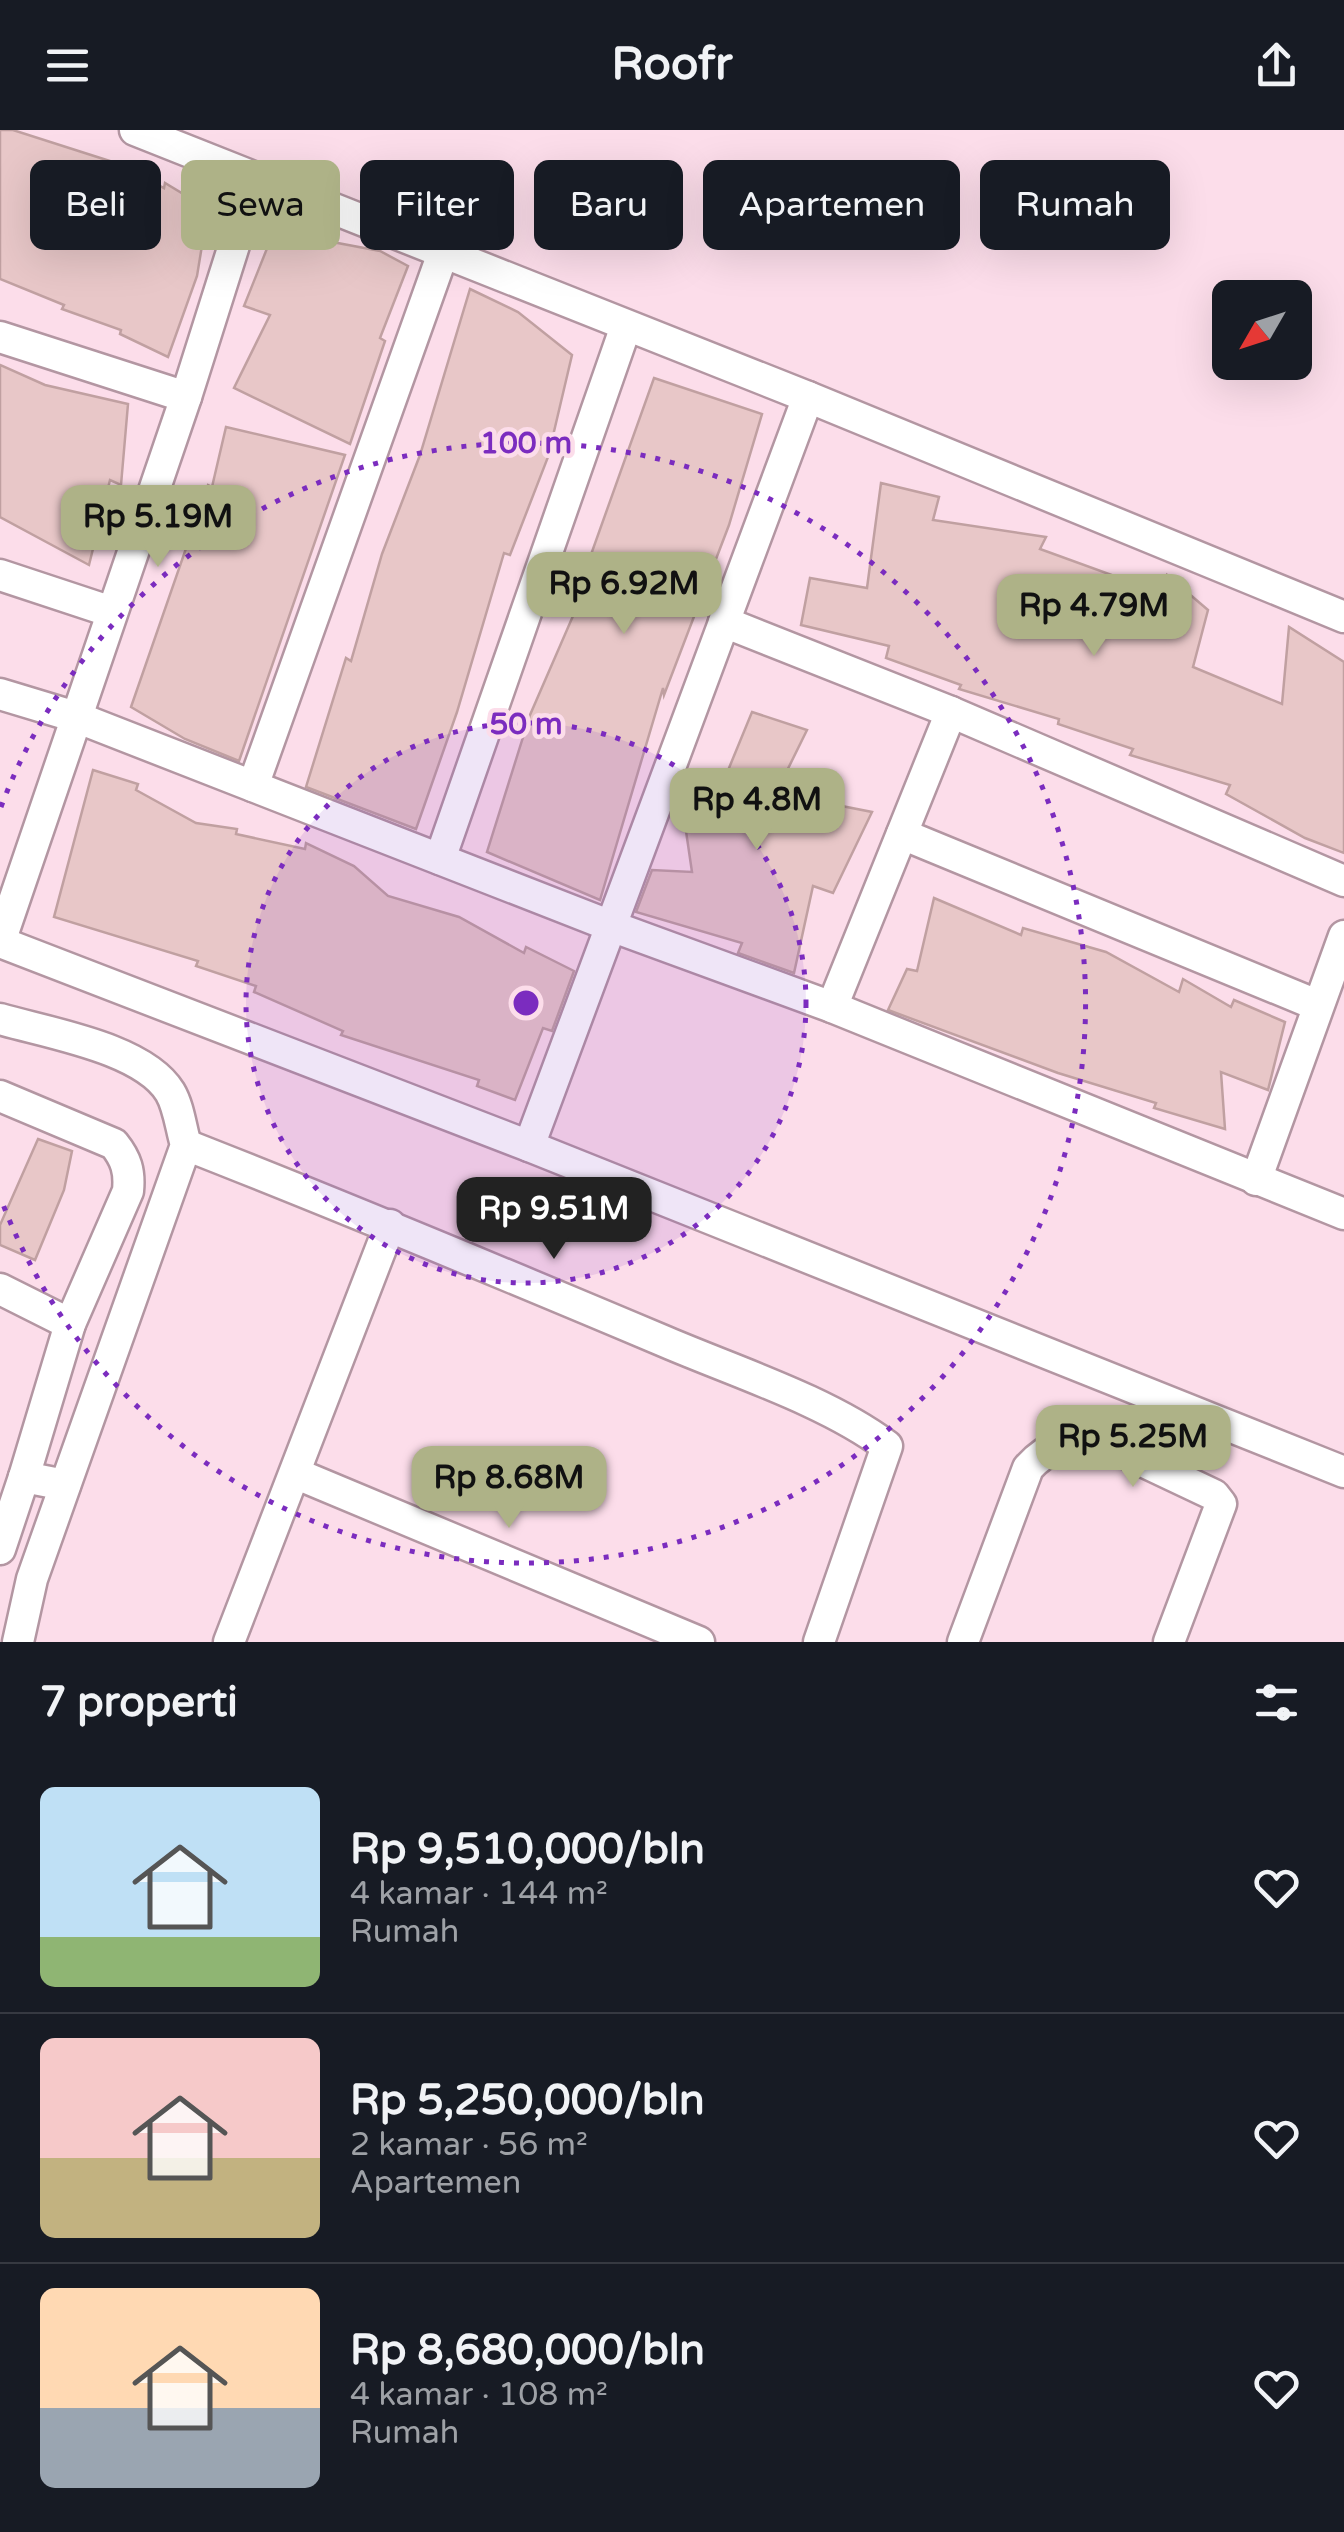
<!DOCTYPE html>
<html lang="id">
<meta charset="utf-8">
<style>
:root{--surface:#171b24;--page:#20242c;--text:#f1f3f6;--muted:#9ea1a6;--line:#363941;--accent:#aeb287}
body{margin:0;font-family:"Varela Round",sans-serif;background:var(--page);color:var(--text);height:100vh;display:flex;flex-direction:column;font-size:38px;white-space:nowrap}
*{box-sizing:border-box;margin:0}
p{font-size:32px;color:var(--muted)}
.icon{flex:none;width:55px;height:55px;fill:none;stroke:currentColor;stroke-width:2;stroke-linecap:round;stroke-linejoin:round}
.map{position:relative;height:1512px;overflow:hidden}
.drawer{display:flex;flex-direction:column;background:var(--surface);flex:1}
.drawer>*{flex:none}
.hud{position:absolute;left:30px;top:30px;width:1285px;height:90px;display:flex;gap:20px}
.needle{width:65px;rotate:231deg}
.buttons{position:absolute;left:1212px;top:150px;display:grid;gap:20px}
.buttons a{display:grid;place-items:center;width:100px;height:100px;border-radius:15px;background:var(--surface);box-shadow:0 10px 40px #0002;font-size:50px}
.price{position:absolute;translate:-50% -85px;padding:0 22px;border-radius:20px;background:var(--accent);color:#111;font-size:32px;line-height:65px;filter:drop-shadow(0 2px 5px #0008)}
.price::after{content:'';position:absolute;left:50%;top:60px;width:30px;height:22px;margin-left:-15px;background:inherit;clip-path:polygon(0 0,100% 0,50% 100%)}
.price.selected{background:#222;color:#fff}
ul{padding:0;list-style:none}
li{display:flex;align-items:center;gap:30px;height:250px;padding:0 40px}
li+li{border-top:2px solid var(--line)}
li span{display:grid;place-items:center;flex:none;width:280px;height:200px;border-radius:15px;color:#555}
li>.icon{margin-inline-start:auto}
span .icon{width:120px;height:120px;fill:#fffc;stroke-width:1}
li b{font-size:42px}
h2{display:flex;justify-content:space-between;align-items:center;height:120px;padding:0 40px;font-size:42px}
.tag{padding:0 35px;border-radius:15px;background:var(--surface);box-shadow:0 10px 40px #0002;font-size:35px;line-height:90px}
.tag.selected{background:var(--accent);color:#111}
header{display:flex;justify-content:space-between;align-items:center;height:130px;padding:0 40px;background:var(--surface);font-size:45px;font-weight:800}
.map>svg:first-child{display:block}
.building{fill:#e8c7c8;stroke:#c0a0a1;stroke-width:2.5}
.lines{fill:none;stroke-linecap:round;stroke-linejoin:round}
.minor-casing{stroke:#b396a2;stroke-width:35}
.minor{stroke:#fff;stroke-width:30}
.ring{fill:none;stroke:#7b2cbf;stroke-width:5;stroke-dasharray:5 10}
.centre{fill:#7b2cbf;stroke:#fcddea;stroke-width:5}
.ring-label{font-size:30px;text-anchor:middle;font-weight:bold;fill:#7b2cbf;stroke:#fcddea;stroke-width:9;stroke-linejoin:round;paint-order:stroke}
</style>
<header><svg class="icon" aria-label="menu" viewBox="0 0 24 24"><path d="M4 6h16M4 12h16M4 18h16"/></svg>Roofr<svg class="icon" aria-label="share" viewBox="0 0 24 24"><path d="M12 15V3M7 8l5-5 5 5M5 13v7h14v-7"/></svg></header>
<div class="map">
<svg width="1344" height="1512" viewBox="0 0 1344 1512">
<rect width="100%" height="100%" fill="#fcddea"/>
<g class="building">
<polygon points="0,0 13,0 116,33 164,58 165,53 208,79 197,146 168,227 120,204 121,200 62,179 64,175 0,149"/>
<polygon points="274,101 380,121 408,136 380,208 385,211 350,314 234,258 270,185 244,176"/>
<polygon points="470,159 518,182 572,225 548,327 510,425 504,423 457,582 416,699 306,657 346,528 351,531 382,424 420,325"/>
<polygon points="0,235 45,255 128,274 121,355 110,350 89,435 0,387"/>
<polygon points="654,248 762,284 729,395 664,565 663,558 600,770 487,722 530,585 583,463 578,461"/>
<polygon points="226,297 345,325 239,631 185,609 131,577 208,355 212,357"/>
<polygon points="881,353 939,367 933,390 1046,407 1040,419 1161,463 1167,445 1208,480 1193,537 1282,574 1289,497 1344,532 1344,723 1305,708 1226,664 1230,655 1130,625 1133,619 1058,594 1059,589 959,559 961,555 886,528 889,516 801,495 810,448 867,458"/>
<polygon points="752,582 807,600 776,663 872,682 833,763 813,756 794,843 738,823 742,813 636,782 652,740 692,742 682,674 713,677"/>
<polygon points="93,640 138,654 136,660 196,693 237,699 236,704 305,719 306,713 354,736 388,766 459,787 524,823 526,817 574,841 552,901 543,898 515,970 477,956 479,950 341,905 343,901 254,862 256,856 196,836 198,831 54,787"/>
<polygon points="934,768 1021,805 1023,798 1106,822 1179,862 1183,849 1231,877 1234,870 1285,892 1268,960 1221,942 1225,999 1154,978 1156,973 1058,943 888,880 907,839 917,841"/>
<polygon points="38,1009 72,1021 64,1060 35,1130 0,1115 0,1095"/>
</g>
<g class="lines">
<g class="minor-casing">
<g id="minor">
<polyline points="135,0 808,267 1344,487"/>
<polyline points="0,207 186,267"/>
<polyline points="0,445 112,482"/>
<polyline points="724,492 951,582 1344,751"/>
<polyline points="0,564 76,587 611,796 832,877 1344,1084"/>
<polyline points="253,656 443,123"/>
<polyline points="902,704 1317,875"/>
<polyline points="440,729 626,196"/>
<polyline points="0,812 529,1016 1344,1342"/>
<polyline points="0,812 186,267 255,49"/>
<polyline points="832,877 951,582"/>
<path d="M0,889C48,903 143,918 170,962C179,977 181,999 186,1015L32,1449L18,1512"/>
<path d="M0,966L114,1014C126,1029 130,1041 128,1061L70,1194L24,1347L65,1355"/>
<path d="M186,1015C347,1078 507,1145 666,1212C736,1242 827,1271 887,1316L819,1512"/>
<polyline points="529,1016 808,267"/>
<polyline points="1256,1050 1344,806"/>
<polyline points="0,1159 70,1194"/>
<polyline points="297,1344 699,1512"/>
<polyline points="0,1419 24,1347"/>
<polyline points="229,1512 390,1095"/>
<path d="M963,1512L1028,1338C1049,1315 1071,1308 1102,1312L1214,1365L1221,1374L1169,1512"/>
</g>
</g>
<use href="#minor" class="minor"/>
</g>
<circle cx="526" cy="873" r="280" fill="#7b2cbf" fill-opacity=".12"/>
<g class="ring">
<circle cx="526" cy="873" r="280"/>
<path d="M1 677A560 560 0 1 1 1 1069"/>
</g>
<circle cx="526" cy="873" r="15" class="centre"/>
<g class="ring-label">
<text x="526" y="323">100 m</text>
<text x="526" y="604">50 m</text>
</g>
</svg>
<div class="buttons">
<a><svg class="needle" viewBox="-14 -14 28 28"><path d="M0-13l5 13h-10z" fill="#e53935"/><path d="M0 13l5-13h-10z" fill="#9ea1a6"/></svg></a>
</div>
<b class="price" style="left:158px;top:440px">Rp 5.19M</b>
<b class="price" style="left:624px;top:507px">Rp 6.92M</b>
<b class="price" style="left:1094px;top:529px">Rp 4.79M</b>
<b class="price" style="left:757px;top:723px">Rp 4.8M</b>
<b class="price selected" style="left:554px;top:1132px">Rp 9.51M</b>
<b class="price" style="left:1133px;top:1360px">Rp 5.25M</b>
<b class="price" style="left:509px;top:1401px">Rp 8.68M</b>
<div class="hud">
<a class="tag">Beli</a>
<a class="tag selected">Sewa</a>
<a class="tag">Filter</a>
<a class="tag">Baru</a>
<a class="tag">Apartemen</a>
<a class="tag">Rumah</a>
</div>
</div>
<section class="drawer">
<h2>7 properti<svg class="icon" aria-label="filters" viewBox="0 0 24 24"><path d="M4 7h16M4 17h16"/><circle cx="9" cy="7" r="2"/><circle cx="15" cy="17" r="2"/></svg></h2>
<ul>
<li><span style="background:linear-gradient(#bfe0f5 75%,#8fb573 0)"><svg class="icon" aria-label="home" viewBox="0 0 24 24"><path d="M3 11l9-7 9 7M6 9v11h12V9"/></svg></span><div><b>Rp 9,510,000/bln</b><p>4 kamar · 144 m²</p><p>Rumah</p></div><svg class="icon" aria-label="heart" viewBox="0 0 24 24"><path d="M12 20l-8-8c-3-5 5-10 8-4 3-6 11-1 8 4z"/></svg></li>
<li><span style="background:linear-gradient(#f6c9c9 60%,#c2b280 0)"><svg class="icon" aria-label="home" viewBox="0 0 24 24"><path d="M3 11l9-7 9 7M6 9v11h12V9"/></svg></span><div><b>Rp 5,250,000/bln</b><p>2 kamar · 56 m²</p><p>Apartemen</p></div><svg class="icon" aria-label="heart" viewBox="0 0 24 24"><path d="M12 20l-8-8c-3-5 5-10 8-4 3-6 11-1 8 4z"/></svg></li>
<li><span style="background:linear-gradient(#ffd9b3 60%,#9aa5b1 0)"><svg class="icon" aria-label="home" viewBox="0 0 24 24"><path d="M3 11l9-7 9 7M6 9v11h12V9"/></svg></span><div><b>Rp 8,680,000/bln</b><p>4 kamar · 108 m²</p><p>Rumah</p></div><svg class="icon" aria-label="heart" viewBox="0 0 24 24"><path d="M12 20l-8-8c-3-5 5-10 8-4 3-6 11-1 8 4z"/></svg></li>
</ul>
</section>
